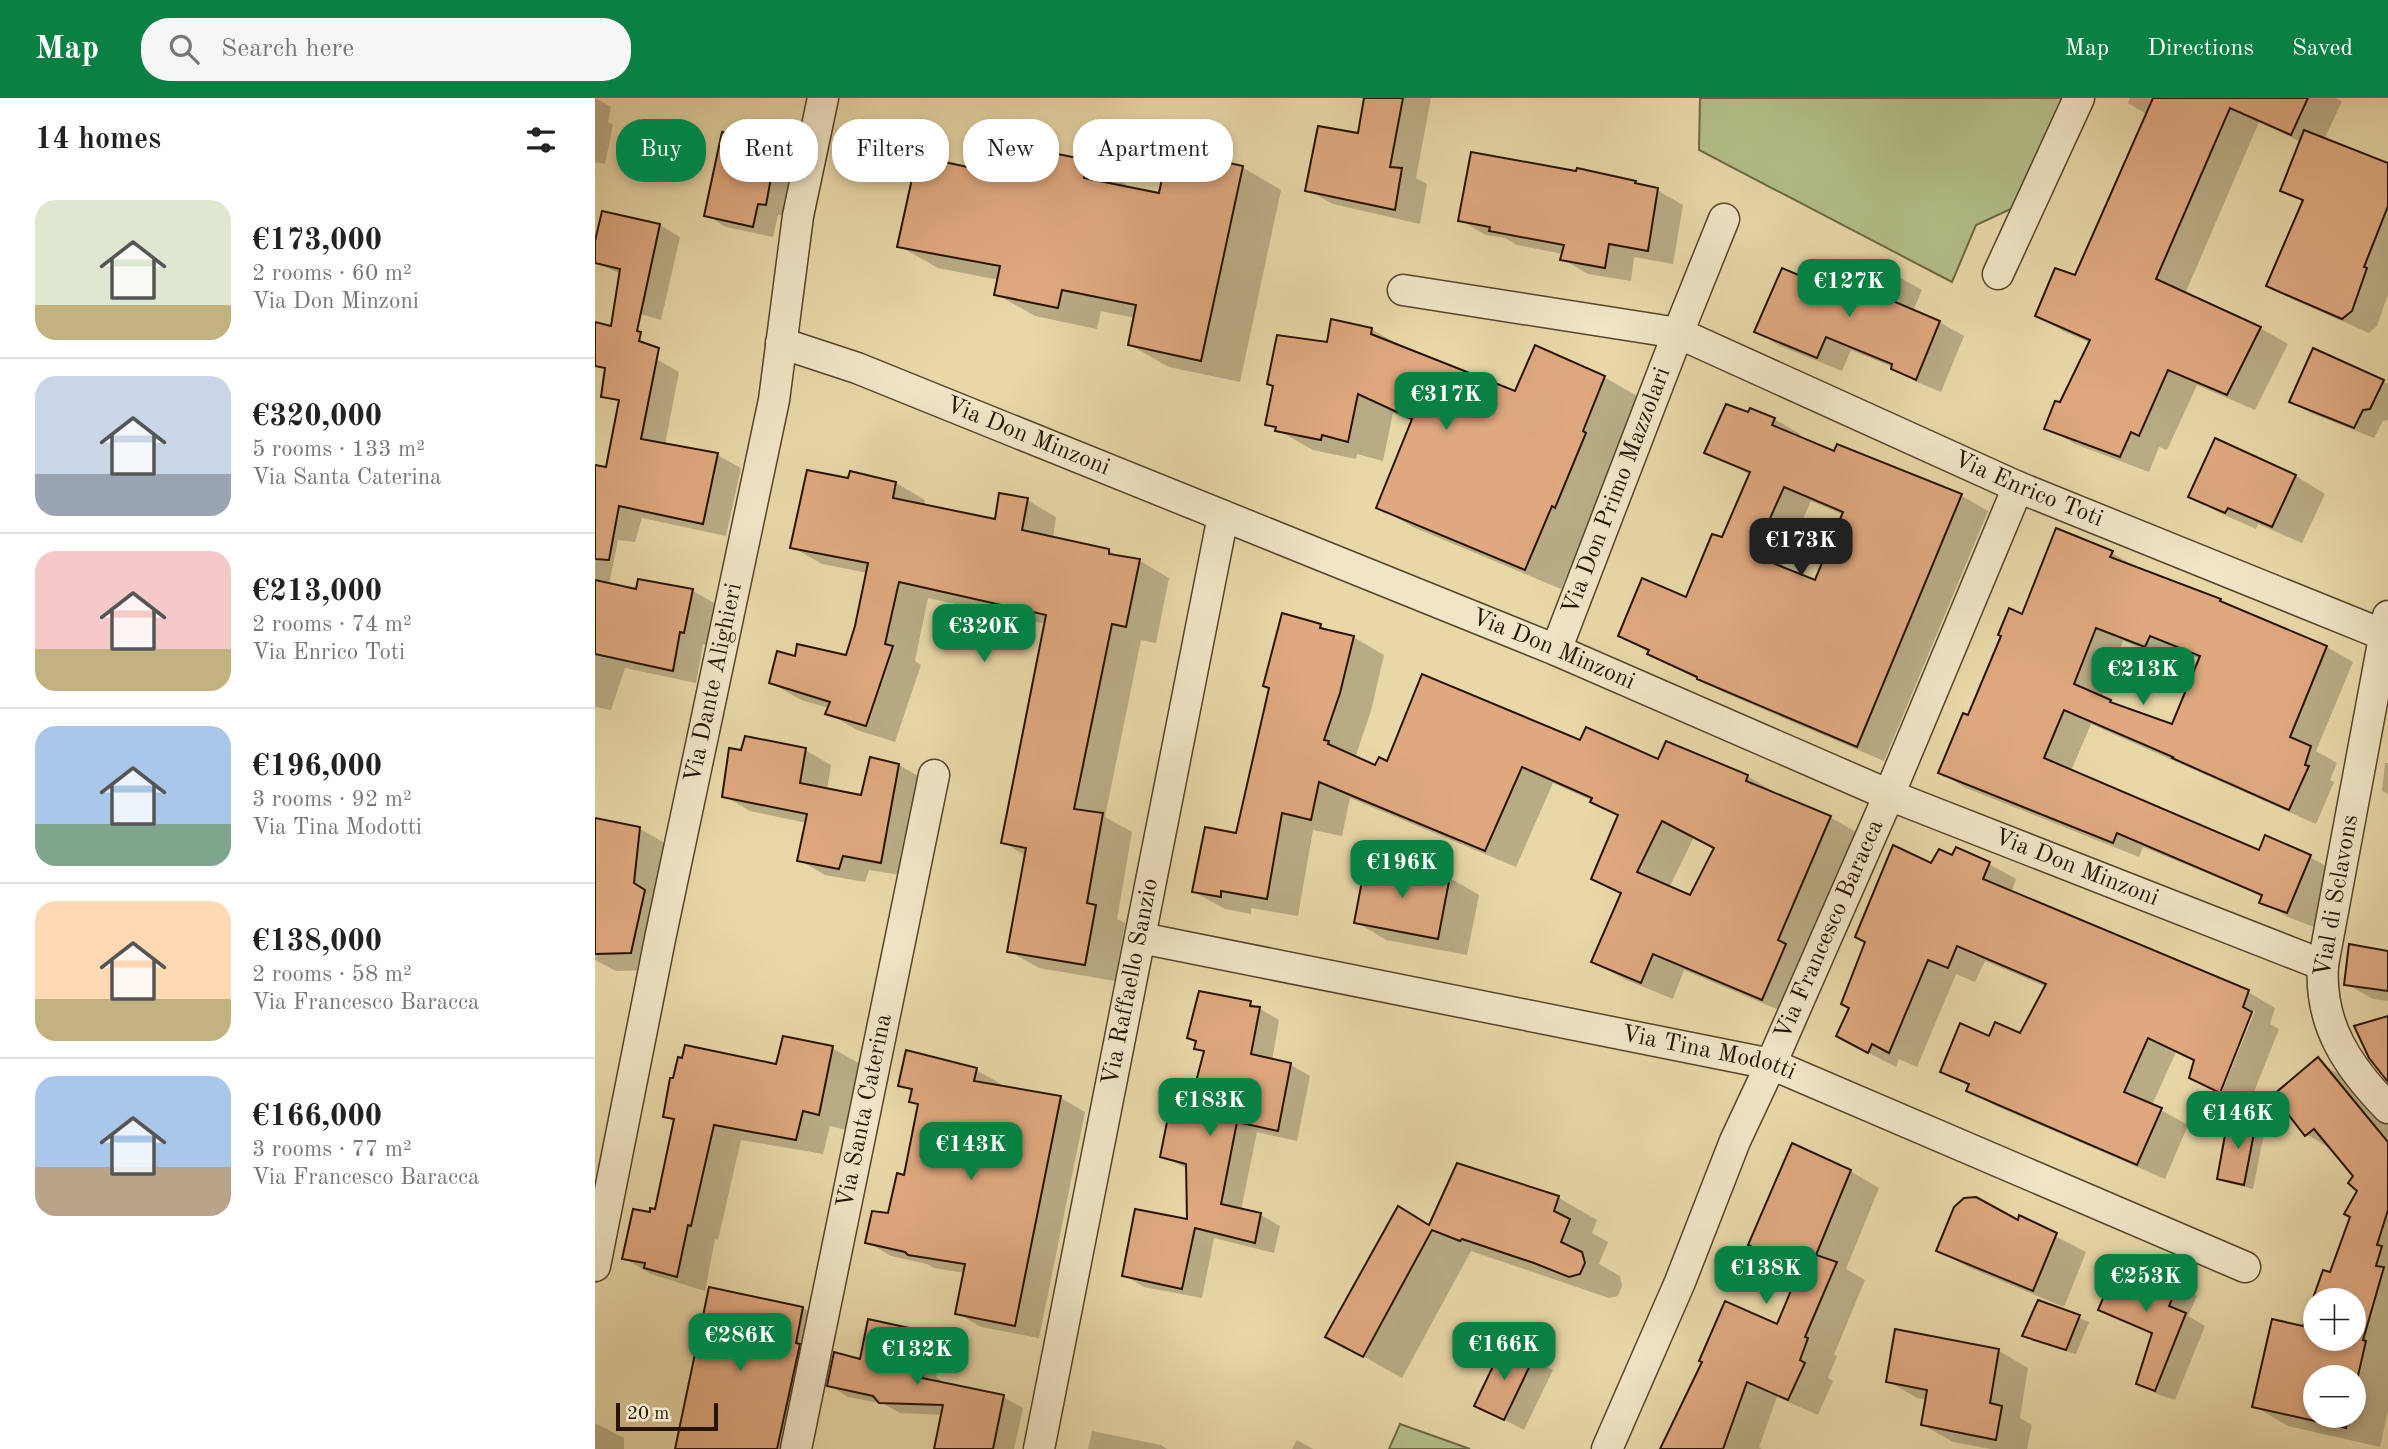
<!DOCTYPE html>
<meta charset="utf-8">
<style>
:root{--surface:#fff;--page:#f6f6f6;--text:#222;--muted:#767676;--line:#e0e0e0;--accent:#0b8043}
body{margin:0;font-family:"Old Standard TT",serif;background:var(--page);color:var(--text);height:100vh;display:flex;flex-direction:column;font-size:26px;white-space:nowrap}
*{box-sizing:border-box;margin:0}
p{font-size:23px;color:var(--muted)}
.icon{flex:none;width:38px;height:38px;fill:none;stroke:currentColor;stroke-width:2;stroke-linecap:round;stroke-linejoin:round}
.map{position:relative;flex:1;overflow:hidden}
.details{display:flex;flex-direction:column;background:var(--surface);width:595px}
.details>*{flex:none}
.top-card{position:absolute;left:21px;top:21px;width:665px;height:63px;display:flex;gap:14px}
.controls{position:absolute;left:1708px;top:1190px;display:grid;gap:14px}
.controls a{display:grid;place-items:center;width:63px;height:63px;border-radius:50%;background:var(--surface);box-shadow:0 4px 10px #0003;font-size:35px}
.scale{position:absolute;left:21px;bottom:18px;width:102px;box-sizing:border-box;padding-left:7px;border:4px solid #261300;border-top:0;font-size:19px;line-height:24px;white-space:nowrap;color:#261300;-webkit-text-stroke:5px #f0e5c6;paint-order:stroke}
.price{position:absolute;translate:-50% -60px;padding:0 16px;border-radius:14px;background:var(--accent);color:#fff;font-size:23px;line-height:46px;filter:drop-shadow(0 2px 4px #0008)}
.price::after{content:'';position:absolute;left:50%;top:42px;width:21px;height:16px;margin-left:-10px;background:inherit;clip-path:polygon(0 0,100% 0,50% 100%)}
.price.selected{background:#222;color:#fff}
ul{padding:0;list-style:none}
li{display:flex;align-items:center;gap:21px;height:175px;padding:0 35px}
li+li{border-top:2px solid var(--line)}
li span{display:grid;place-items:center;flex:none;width:196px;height:140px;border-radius:21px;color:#555}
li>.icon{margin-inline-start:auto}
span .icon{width:84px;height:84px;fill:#fffc;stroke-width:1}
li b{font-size:30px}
h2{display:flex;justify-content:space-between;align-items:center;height:84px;padding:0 35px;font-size:30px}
.pill{padding:0 24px;border-radius:28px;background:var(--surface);box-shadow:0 4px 10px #0003;font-size:24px;line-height:63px}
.pill.selected{background:var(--accent);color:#fff}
header{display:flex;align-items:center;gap:42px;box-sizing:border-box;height:98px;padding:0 35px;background:var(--accent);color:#fff}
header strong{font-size:33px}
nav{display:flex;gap:38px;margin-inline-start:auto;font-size:24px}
.search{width:490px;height:63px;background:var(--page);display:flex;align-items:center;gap:18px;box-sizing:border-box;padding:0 24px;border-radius:28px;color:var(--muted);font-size:26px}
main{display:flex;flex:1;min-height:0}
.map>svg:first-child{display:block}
.green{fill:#b3bf89;stroke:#6c6944;stroke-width:2}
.shadow{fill:#0003;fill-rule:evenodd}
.building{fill:#dfa87f;stroke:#261300;stroke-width:2;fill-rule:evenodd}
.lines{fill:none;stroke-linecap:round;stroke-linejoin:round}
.street-casing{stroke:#56442a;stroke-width:33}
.street{stroke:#f0e5c6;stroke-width:30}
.labels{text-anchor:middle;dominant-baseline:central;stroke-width:7;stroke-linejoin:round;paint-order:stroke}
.street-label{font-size:24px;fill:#261300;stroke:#f0e5c6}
</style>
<header>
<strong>Map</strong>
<div class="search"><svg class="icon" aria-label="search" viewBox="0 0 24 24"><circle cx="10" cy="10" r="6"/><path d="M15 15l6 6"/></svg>Search here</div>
<nav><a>Map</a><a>Directions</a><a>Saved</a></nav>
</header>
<main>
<section class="details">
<h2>14 homes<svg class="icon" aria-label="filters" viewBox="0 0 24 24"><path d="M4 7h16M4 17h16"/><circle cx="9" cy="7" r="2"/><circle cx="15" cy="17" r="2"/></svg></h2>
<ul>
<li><span style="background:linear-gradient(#dfe7d0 75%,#c2b280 0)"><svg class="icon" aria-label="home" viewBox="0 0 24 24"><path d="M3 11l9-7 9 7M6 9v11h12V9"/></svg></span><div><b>€173,000</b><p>2 rooms · 60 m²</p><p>Via Don Minzoni</p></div></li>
<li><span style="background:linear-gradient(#c9d6e8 70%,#9aa5b1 0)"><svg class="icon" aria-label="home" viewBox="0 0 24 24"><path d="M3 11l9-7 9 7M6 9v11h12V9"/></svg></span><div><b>€320,000</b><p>5 rooms · 133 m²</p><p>Via Santa Caterina</p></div></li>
<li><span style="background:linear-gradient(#f6c9c9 70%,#c2b280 0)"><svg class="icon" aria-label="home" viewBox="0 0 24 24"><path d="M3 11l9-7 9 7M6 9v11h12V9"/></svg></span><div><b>€213,000</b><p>2 rooms · 74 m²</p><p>Via Enrico Toti</p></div></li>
<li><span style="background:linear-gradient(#a9c7e8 70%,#7fa58c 0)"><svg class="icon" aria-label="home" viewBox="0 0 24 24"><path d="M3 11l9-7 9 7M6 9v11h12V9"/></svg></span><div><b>€196,000</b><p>3 rooms · 92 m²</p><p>Via Tina Modotti</p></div></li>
<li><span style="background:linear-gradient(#ffd9b3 70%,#c2b280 0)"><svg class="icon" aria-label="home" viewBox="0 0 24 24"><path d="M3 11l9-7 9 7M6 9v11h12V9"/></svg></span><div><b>€138,000</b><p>2 rooms · 58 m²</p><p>Via Francesco Baracca</p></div></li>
<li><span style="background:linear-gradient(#a9c7e8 65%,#b9a48a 0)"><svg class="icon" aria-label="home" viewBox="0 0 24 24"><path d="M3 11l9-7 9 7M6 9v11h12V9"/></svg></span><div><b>€166,000</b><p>3 rooms · 77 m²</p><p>Via Francesco Baracca</p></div></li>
</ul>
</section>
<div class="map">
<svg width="1793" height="1351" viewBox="0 0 1793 1351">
<rect width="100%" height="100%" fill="#e8d7a7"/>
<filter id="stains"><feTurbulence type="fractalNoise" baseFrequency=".00286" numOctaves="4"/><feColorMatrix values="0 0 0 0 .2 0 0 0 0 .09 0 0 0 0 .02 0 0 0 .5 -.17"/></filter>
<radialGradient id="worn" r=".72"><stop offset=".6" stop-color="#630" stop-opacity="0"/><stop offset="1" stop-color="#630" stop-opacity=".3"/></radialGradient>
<g class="green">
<polygon points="1105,0 1474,0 1431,104 1381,127 1357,184 1104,52"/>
<polygon points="805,1326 875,1351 794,1351"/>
</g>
<g class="shadow">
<polygon points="0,0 16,9 13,24 18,27 10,66 0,64"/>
<polygon points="771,0 836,0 821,80 832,86 825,126 738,106 712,92 765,37"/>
<polygon points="1535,0 1741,0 1747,3 1729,42 1793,67 1793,196 1782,228 1774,235 1699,202 1673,188 1709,104 1688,92 1706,44 1664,24 1590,196 1665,230 1693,246 1660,312 1602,287 1572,352 1564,349 1554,374 1480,346 1452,330 1466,306 1496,245 1470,234 1442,218 1481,179 1553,17 1533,5"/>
<polygon points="181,48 201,60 191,117 183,117 178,139 131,129 111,117"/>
<polygon points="430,51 492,64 531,86 530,90 565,97 647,69 686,92 645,284 574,269 535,247 540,220 506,213 502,231 440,218 401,196 404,182 343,170 304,148 424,82"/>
<polygon points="983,73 1040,84 1048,89 1062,92 1088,107 1078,166 1039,159 1036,183 993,176 967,161 968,156 922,147 910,140 891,137 865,122 983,75"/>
<polygon points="8,115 65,127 85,139 66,222 42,215 26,176 0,164 0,151"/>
<polygon points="1273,165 1302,178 1327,192 1318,213 1344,224 1369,238 1346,294 1322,284 1298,269 1256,252 1247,273 1185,248 1161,234 1233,191 1261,192"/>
<polygon points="776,231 813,252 921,295 1009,279 1044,299 996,429 993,427 966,491 818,429 783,409 818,324 798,315 788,363 762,356 761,361 718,352 672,326 734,246"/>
<polygon points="61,261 84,274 70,347 122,357 146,370 131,438 47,420 40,444 23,442 14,487 42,493 98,493 121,506 112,547 108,546 101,585 30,570 16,612 0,609 0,369 12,371"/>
<polygon points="1788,283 1793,286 1793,322 1788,323 1779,340 1716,315 1697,303"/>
<path d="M1179,321L1205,336L1204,340L1240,355L1243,349L1367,398L1393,413L1289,663L1130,595L1081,570L1025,538L1092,501L1128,441L1156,377L1111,354ZM1216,403L1249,417L1221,484L1187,469Z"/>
<polygon points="1620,342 1701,378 1730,396 1707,445 1663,426 1661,431 1625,415 1596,398"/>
<polygon points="254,382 301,385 330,402 329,408 402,423 432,402 461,419 458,440 513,452 526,460 545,463 574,480 561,545 546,542 510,719 537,734 522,821 530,825 520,883 444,870 414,853 431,758 408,744 451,526 333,500 320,563 326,567 300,644 262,632 232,615 234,610 206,602 176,585 201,560 252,559 273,475 227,466 197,449"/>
<path d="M1517,455L1543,470L1625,502L1642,512L1732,549L1758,564L1721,653L1742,665L1735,682L1739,684L1721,726L1496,626L1476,673L1665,754L1715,759L1741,774L1719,829L1693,819L1667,804L1668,800L1655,793L1548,749L1544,759L1371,690L1345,675L1428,518ZM1528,543L1577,562L1582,552L1605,561L1578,628L1525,609L1506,599Z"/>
<path d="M688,517L758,539L789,557L776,613L760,660L781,670L793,665L986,644L1064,664L1152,678L1183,696V698L1235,719L1266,737L1198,918L1089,872L1078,901L1029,881L999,864L1027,797L998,781L1024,719L998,703L958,685L921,769L755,700L747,738L718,732L703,818L656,810V816L630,811L599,794L642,737L676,591ZM1099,739L1121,750L1096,799L1074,790Z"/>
<polygon points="210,652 236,667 232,692 267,699 276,661 304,667 330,682 312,778 274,772 270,784 230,777 204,762 212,725 155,713 129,698 147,654"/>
<polygon points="1790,665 1793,665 1793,696 1787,693"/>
<polygon points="0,722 45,731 75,748 66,872 21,873 0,862"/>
<polygon points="1358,759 1394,766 1421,781 1416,795 1653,894 1680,910 1675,926 1684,931 1653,1009 1626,996 1660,913 1656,913 1623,995 1596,979 1600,963 1581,954 1557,1007 1593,1027 1570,1081 1401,1008 1374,993 1375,989 1347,973 1395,940 1426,937 1452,889 1390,863 1380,884 1361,876 1322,969 1304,961 1301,969 1270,953 1337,767"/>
<polygon points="855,780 884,797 872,857 791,842 761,824"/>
<polygon points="1793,854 1793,903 1778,901 1751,886"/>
<polygon points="655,905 684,922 677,963 696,967 715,978 702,1043 662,1034 646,1112 666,1117 685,1128 679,1155 619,1140 607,1200 549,1189 529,1177 593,1124 593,1071 567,1058 597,1005 611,955 601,950"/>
<polygon points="237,950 265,966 251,1032 235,1028 228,1056 146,1042 123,1142 120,1141 110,1193 56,1176 29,1160 56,1116 61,1113 80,1024 70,1018 183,968"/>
<path d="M1727,966L1762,987L1793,1024V1313L1785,1349L1693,1328L1659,1308L1709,1230L1729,1174L1736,1176L1765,1093L1760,1077L1738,1052L1711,1036ZM1720,1202H1759V1241H1720ZM1720,1279H1759V1318H1720Z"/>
<polygon points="381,972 406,986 405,989 466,1000 490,1014 444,1240 386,1229 362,1215 370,1175 339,1170 332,1166 296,1158 272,1144 295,1117 310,1079 325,1008 316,1003 318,994 305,987"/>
<polygon points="1664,1011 1673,1016 1658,1091 1633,1085 1624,1080 1632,1038"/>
<polygon points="863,1067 964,1100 1002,1122 997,1135 1013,1144 1004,1166 1025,1178 1027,1188 1023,1198 1014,1200 876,1153 807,1280 732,1238 836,1129"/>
<polygon points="1255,1073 1284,1090 1251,1171 1270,1182 1239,1257 1242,1258 1233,1280 1238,1283 1223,1317 1182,1299 1164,1349 1167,1351 1068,1351 1183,1228 1206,1173 1156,1147"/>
<polygon points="1425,1120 1491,1154 1469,1209 1373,1169 1343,1152 1424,1124"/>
<polygon points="1583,1187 1602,1198 1593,1218 1610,1228 1580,1302 1562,1296 1543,1285 1558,1237 1505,1211"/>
<polygon points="115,1191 208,1210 232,1224 209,1351 82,1351"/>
<polygon points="1444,1204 1494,1224 1481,1256 1438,1243 1429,1237"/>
<polygon points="327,1234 347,1246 341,1279 348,1284 347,1286 408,1299 428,1310 419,1351 341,1351 348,1317 305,1315 289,1306 253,1299 234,1287 266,1263"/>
<polygon points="1404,1253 1433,1270 1425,1320 1437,1327 1432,1351 1396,1351 1358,1344 1328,1327 1332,1302 1322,1300 1293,1283"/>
<polygon points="938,1261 958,1272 929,1332 881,1307"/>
<polygon points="0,1325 29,1340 29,1351 0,1351"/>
<polygon points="497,1333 566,1347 572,1351 493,1351"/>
<polygon points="702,1342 718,1351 697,1351"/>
</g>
<g class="building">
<polygon points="769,0 808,0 795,69 807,70 800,112 710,93 723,28 763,35"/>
<polygon points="1558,0 1713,0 1696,37 1635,10 1561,181 1666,229 1632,297 1573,272 1544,338 1536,334 1525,359 1449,331 1460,303 1465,304 1495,242 1440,218 1460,170 1480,177"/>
<polygon points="1709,32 1793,65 1793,108 1769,169 1772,170 1757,213 1747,221 1671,188 1708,102 1685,93"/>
<polygon points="127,34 182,47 171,107 163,106 158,129 109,118"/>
<polygon points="429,49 492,62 489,80 564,95 573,52 648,68 606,263 533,247 541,207 467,192 463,210 399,197 405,168 302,149 322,58 423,80"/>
<polygon points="876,54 981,73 982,70 1041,83 1040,85 1063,90 1053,153 1014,146 1010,170 965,162 969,147 894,133 895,129 863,123"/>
<polygon points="7,113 65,126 42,233 46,234 44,243 64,250 46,341 123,355 108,426 24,408 14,462 0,461 0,367 11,369 24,302 6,299 10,270 0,268 0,224 16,228 25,171 0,165 0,143"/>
<polygon points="1272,163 1303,177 1293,201 1345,223 1321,282 1296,271 1297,266 1231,239 1222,260 1159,234 1187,170 1232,189 1237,180 1260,190"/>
<polygon points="736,221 777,230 776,236 920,293 940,247 1010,278 988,333 991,335 960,410 957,408 930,472 781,410 817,321 763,296 753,344 727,337 726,342 680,333 681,329 670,327 678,288 672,286 682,237 732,244"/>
<polygon points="1718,250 1789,282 1775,311 1768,312 1759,330 1694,304"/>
<path d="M1131,306L1153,314L1155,310L1180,320L1177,327L1239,353L1242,346L1367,396L1262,649L1102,581V579L1052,556L1054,552L1023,538L1047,480L1091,499L1117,436L1127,439L1155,374L1109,355ZM1189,389L1248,414L1220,482L1170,462L1171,458L1160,454Z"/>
<polygon points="1620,340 1701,377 1677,429 1633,410 1630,415 1593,399"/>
<polygon points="212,372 253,380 255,373 301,384 298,400 400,421 404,395 433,400 427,432 514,451 514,456 545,461 531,529 517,526 479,711 508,715 492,805 501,807 490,867 412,854 431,750 406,745 451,517 304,484 290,546 298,548 271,628 230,616 235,604 174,585 182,553 200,558 202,546 251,557 260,528 273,465 195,450"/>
<path d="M1461,430L1518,453L1515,459L1626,501L1625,503L1732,548L1695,639L1716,648L1710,667L1714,668L1694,712L1577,660L1578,659L1469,612L1449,660L1664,752L1670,737L1716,757L1692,815L1664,805L1667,797L1522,735L1518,745L1343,675L1368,615L1373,617L1406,538L1403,537L1414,510L1427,516ZM1501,530L1550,549L1555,538L1605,558L1577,626L1515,604L1516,602L1479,586Z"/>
<polygon points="43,481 98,491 89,535 85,534 78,573 0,556 0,482 41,491"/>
<path d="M687,515L726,526L725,530L759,538L745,595L729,642L734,643L733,646L780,667L784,659L792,663L827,576L985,642L991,629L1063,661L1071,643L1153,677L1151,683L1236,718L1183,842L1191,846L1167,902L1058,856L1046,885L996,864L1026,795L996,781L1023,717L995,704L997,700L927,669L890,753L724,684L716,722L687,715L672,801L626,793V799L597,794L610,729L641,735L674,590L668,588ZM1067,723L1119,750L1095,797L1042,774Z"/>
<polygon points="150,638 211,650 205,685 266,697 275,659 304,666 286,765 248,758 244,771 202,763 212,716 127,699 134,650 146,652"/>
<polygon points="0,720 45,729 39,785 50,792 36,855 0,856"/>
<polygon points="1298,747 1336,765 1344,751 1357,757 1361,749 1395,764 1388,781 1654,892 1648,909 1657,914 1625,995 1594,980 1599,962 1553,940 1529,994 1567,1010 1542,1067 1371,993 1374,986 1345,974 1365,925 1394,938 1400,924 1425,935 1451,886 1362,848 1353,870 1333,862 1294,955 1277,946 1273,955 1241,938 1254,910 1246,906 1270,844 1260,839"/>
<polygon points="771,762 855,778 843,841 759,825"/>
<polygon points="1754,846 1793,853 1793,893 1749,887"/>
<polygon points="604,893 656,903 655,908 665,909 656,956 696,965 683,1033 642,1024 626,1106 666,1115 660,1145 600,1130 587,1191 527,1178 540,1111 592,1121 591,1066 565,1059 577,999 596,1003 609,953 599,951 601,943 592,940"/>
<polygon points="1793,918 1793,984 1774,960 1759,928"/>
<polygon points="188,938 238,948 224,1017 208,1013 201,1042 119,1027 96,1128 93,1127 82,1179 49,1170 50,1165 27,1161 38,1111 55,1114 55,1110 60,1111 79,1021 68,1019 75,980 78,980 83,959 87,960 90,947 181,966"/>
<polygon points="311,952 382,970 379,983 466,998 420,1228 360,1216 370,1166 313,1157 310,1154 270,1145 277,1113 293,1115 302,1075 309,1077 323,1006 314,1004 317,991 303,988"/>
<path d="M1723,959L1793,1044V1112L1782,1147L1787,1148L1781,1168L1789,1169L1768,1242L1771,1243L1759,1295V1279H1720V1318H1754L1751,1330L1657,1309L1677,1221L1708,1228L1728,1172L1735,1174L1755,1119L1749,1116L1762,1093L1753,1085L1758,1078L1719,1031L1710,1038L1678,997ZM1720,1202H1759V1241H1720Z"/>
<polygon points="1664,1009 1649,1087 1622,1081 1630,1037"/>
<polygon points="1197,1045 1256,1072 1221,1157 1242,1164 1210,1239 1213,1240 1205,1262 1210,1265 1193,1302 1152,1284 1128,1351 1065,1351 1107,1264 1104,1263 1130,1203 1182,1226 1205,1171 1153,1147"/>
<polygon points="862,1065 964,1098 959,1113 975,1121 966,1144 987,1154 990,1165 985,1176 974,1179 939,1165 867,1141 865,1143 837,1132 768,1259 730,1239 803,1108 834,1127"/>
<polygon points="1381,1099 1423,1122 1424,1117 1462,1135 1438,1193 1341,1153 1359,1109 1369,1100"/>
<polygon points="1526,1159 1584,1185 1574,1208 1591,1215 1560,1293 1541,1286 1557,1235 1503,1212"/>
<polygon points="114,1189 208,1209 201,1245 205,1246 182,1351 80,1351"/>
<polygon points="1443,1202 1485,1217 1471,1252 1427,1238"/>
<polygon points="273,1221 328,1233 321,1269 329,1271 327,1280 409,1297 398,1351 339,1351 348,1307 284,1305 278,1298 232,1288 239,1254 265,1261"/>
<polygon points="1300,1231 1404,1251 1395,1305 1407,1308 1401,1342 1326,1327 1332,1292 1291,1284"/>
<polygon points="909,1245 939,1259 909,1322 879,1308"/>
</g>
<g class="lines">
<g class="street-casing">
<g id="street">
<polyline points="1403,176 1484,0"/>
<path id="s1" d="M808,192L1083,235L1423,389L1789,537"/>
<path id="s2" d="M186,245L262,270L961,552L1294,697L1728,867"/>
<path d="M1793,518L1728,867C1724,927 1753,969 1793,1010"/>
<path id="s3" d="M961,552L1083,235L1129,121"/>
<path id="s4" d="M546,840L1176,966L1650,1169"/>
<path id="s5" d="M0,1168L65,841L179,302L203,118L228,0"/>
<path id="s6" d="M201,1351L339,677"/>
<path id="s7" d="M444,1351L628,418"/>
<path id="s8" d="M1012,1351L1085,1184L1140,1043L1176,966L1294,697L1423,389"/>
</g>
</g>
<use href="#street" class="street"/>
</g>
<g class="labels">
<g class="street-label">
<text stroke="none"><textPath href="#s2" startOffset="264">Via Don Minzoni</textPath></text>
<text stroke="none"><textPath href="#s1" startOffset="662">Via Enrico Toti</textPath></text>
<text stroke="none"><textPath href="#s3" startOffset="170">Via Don Primo Mazzolari</textPath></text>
<text stroke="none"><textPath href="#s2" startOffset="831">Via Don Minzoni</textPath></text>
<text stroke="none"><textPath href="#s5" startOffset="595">Via Dante Alighieri</textPath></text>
<text stroke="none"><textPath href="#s2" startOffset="1398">Via Don Minzoni</textPath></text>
<text transform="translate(1742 798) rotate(-80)">Vial di Sclavons</text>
<text stroke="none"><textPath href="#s8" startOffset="565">Via Francesco Baracca</textPath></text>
<text stroke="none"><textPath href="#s7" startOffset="476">Via Raffaello Sanzio</textPath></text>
<text stroke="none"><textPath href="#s4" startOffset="579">Via Tina Modotti</textPath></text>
<text stroke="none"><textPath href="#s6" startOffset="345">Via Santa Caterina</textPath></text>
</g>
</g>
<rect width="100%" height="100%" filter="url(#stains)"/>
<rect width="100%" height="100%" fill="url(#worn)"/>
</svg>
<div class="controls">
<a>+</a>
<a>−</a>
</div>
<div class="scale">20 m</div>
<b class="price" style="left:1254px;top:221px">€127K</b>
<b class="price" style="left:851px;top:334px">€317K</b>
<b class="price selected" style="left:1206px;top:480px">€173K</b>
<b class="price" style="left:389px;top:566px">€320K</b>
<b class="price" style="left:1548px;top:609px">€213K</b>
<b class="price" style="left:807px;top:802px">€196K</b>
<b class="price" style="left:615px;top:1040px">€183K</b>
<b class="price" style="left:1643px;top:1053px">€146K</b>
<b class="price" style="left:376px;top:1084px">€143K</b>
<b class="price" style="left:1171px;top:1208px">€138K</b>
<b class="price" style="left:1551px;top:1216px">€253K</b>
<b class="price" style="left:145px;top:1275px">€286K</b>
<b class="price" style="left:909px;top:1284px">€166K</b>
<b class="price" style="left:322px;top:1289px">€132K</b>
<div class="top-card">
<a class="pill selected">Buy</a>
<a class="pill">Rent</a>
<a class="pill">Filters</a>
<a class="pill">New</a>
<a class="pill">Apartment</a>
</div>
</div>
</main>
